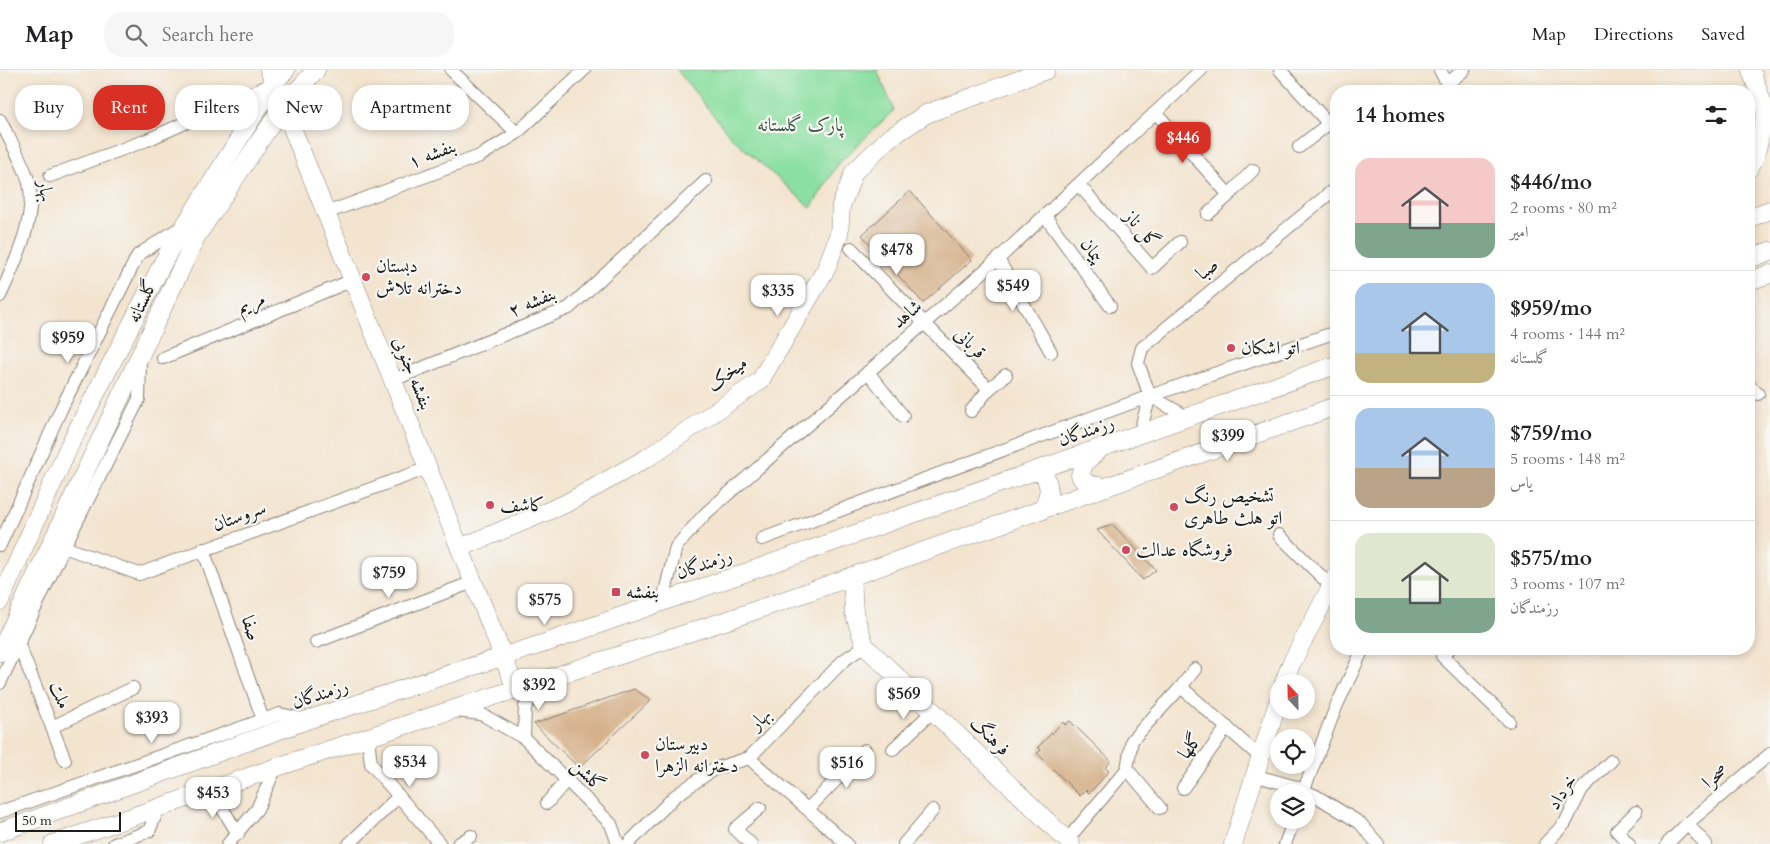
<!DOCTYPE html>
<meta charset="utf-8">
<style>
:root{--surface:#fff;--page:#f6f6f6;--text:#202124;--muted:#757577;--line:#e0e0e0;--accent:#d93025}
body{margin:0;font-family:Cardo,Amiri,serif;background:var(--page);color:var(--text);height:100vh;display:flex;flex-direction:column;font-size:19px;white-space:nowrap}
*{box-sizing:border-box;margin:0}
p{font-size:16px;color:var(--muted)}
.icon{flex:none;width:28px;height:28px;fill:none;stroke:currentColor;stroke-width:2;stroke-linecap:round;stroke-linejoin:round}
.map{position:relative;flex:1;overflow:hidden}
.details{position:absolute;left:1330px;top:15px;width:425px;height:570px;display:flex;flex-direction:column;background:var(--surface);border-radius:20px;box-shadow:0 2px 8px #0003}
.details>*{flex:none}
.hud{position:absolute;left:15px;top:15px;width:475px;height:45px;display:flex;gap:10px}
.needle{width:32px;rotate:338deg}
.fabs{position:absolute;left:1270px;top:604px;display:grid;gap:10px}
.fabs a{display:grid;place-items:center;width:45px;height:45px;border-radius:50%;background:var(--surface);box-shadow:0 2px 8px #0003;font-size:25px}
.scale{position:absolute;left:15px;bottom:12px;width:106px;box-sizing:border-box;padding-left:5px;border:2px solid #1c1c1c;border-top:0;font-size:14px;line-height:18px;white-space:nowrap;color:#1c1c1c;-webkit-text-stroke:4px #f6f6f2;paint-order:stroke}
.price{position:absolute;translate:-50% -42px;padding:0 11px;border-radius:10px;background:#fff;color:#222;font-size:16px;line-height:32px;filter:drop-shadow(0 1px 2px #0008)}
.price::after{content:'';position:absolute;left:50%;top:30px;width:15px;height:11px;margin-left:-8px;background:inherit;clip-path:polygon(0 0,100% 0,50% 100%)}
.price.current{background:var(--accent);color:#fff}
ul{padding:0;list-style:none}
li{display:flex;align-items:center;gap:15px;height:125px;padding:0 25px}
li+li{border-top:1px solid var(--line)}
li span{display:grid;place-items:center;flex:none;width:140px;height:100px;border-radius:15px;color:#555}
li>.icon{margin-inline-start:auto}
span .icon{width:60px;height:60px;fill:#fffc;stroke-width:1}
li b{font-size:21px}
h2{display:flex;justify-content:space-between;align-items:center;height:60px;padding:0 25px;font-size:21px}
.pill{padding:0 18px;border-radius:20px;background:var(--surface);box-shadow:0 2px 8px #0003;font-size:18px;line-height:45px}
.pill.current{background:var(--accent);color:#fff}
header{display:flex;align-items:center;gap:30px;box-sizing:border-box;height:70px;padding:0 25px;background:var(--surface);border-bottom:1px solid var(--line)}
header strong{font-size:24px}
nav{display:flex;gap:28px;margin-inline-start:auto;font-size:18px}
.search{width:350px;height:45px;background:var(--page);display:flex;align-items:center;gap:12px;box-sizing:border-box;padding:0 18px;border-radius:20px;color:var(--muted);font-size:19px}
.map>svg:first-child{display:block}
.green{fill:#8adfa1;stroke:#537e5e}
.building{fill:#d6b28c}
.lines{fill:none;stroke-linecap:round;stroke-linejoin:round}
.street-casing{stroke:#888076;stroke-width:14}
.secondary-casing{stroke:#888076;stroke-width:19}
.street{stroke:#fff;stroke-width:12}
.secondary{stroke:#fff;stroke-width:18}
.poi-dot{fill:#d1495b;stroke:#f6f6f2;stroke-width:2}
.labels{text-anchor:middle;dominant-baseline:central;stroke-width:4.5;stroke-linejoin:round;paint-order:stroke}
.park-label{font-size:19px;fill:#3d5644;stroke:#f6f6f2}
.street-label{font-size:19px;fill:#1c1c1c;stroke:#f6f6f2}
.poi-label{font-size:19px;fill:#1c1c1c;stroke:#f6f6f2;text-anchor:start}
</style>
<header>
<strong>Map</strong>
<div class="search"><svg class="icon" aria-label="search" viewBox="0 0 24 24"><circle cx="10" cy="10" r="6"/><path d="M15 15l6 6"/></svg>Search here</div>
<nav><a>Map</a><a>Directions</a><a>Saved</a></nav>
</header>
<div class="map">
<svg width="1770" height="774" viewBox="0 0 1770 774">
<rect width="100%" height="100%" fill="#f6f6f2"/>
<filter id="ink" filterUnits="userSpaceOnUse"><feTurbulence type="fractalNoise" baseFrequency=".02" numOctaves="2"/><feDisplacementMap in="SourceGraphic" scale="10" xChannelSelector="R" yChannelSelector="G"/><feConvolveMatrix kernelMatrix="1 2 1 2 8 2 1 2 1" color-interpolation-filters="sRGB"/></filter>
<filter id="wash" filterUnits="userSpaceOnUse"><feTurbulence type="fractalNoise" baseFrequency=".0096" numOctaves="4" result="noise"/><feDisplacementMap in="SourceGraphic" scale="20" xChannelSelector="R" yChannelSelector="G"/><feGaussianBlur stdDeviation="1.12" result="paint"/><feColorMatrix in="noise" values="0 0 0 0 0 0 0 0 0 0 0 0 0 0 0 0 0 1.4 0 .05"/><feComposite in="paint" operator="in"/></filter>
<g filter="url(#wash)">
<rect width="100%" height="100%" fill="#f3e4cf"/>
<polygon class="green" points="677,0 877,0 894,40 838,94 811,138 730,66"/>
<g id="blocks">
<g class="building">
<polygon points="910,121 972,190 923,233 862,165"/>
<polygon points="1113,455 1156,500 1143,510 1097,460"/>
<polygon points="634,619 651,630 579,698 534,654"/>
<polygon points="1070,651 1111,691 1105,698 1109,701 1097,715 1089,723 1086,720 1080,726 1037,683 1041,680 1038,677 1063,652 1065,655"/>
</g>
</g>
</g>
<g filter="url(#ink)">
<use href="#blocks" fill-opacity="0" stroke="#888076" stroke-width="1"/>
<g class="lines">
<g class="street-casing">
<g id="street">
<polyline points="451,0 517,63"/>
<polyline points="1280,0 1329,54"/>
<polyline points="1440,0 1451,21"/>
<polyline points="1448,13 1464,0"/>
<polyline points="1157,44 1229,125"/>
<path d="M0,50C9,69 24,93 29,113C37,147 14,196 0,226"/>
<polyline points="1299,77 1336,48"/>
<polyline points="50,106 147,70 274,13"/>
<polyline points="1079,115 1152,198 1180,172"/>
<polyline points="326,143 480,86 517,63 584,0"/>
<polyline points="1208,144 1229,125 1253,100"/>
<polyline points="1045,146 1110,236"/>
<polyline points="851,178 989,319"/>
<polyline points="998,189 1051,282"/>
<polyline points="163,288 353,210"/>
<polyline points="868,302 903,346"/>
<polyline points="393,310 569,238 706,111"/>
<polyline points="1749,315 1758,324"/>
<polyline points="1150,326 1189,348"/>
<polyline points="971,341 989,319 1006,305"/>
<polyline points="1139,365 1150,326 1138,293 1142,278 1336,118"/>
<polyline points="1279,465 1331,516"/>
<polyline points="762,469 1150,326 1336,262"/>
<polyline points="0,475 62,337 138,185 181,157"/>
<polyline points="64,477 139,504 428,398"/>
<polyline points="203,479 263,650"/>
<polyline points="663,530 676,477 705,444 998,189 1201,0"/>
<polyline points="316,572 473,512"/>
<polyline points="19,575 65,690"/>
<polyline points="1449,579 1442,586 1509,651"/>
<polyline points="0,613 64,477 139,329 140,293"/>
<polyline points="1181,617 1195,599"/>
<polyline points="456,641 481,644 524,668 611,754 618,774"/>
<polyline points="52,657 133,618"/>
<polyline points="368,667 371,694 440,774"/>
<polyline points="524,668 525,637 543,611"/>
<polyline points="893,679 933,641"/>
<polyline points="749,688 847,774"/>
<polyline points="1127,699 1160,738"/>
<polyline points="1253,705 1293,716 1316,726 1360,753 1378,774"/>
<polyline points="1183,718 1227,657"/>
<polyline points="207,721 221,736 238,764"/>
<polyline points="1303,722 1336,637 1363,579"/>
<polyline points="547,733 566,711"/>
<polyline points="809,738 865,680"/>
<polyline points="0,742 280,644 307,650"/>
<polyline points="1687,754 1706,774"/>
<polyline points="1067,770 1127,699 1132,670 1181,617 1259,686"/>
<polyline points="114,774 149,761 159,737"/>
<polyline points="228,774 257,739 276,697"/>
<polyline points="349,774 399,726"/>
<polyline points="458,774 471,766"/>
<polyline points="628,774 675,726 714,699 749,688 844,590 865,576"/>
<polyline points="751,774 735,759 760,738"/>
<polyline points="904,774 933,740"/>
<polyline points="1285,774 1294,750"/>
<polyline points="1545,774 1565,753 1582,719 1611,691"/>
<polyline points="1629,774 1617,761 1636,742"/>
<polyline points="1667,774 1687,754 1770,684"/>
</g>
</g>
<g class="secondary-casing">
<g id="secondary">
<polyline points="269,0 516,619"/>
<polyline points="1751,0 1769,51"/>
<polyline points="1749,99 1755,87 1766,41"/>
<polyline points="1749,148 1770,140"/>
<polyline points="1749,189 1770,181"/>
<polyline points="1749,211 1770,204"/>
<path d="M1098,381L1085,392L1080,405C1085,417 1096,415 1107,417"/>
<path d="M1033,402H1043C1052,417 1049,427 1041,441"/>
<polyline points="460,478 565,434 647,388 760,311 826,199 839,164 841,136 854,102 888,69 926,44 1046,0"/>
<polyline points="852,506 854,543 865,576 1071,774"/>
<polyline points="0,531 71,372 170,179 274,13 286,0"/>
<polyline points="0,582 196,167 283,36 316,0"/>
<polyline points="1284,612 1291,594 1336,507"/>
<polyline points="0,762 307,650 548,572 1336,295"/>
<polyline points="53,774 295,691 731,549 1336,336"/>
<polyline points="1233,774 1279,629"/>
</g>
</g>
<use href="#street" class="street"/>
<use href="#secondary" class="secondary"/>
</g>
</g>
<g class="poi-dot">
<circle cx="366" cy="207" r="5"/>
<circle cx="1231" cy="278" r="5"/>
<circle cx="490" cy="435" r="5"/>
<circle cx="1174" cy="437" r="5"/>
<circle cx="1126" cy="480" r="5"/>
<rect x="611" y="517" width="10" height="10" rx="2.5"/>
<circle cx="645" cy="685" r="5"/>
</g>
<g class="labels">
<g class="park-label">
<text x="800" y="55">پارک گلستانه</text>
</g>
<g class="street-label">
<text transform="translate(432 84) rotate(-21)">بنفشه ۱</text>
<text transform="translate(46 121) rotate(82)">بهار</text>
<text transform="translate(1142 159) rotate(49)">گل ناز</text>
<text transform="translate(1092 180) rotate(54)">پیمان</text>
<text transform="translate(1207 199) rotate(-40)">صبا</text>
<text transform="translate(142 231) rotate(-65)">گلستانه</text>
<text transform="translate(532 232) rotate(-23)">بنفشه ۲</text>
<text transform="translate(251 233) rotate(-23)">مریم</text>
<text transform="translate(907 244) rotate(-41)">شاهد</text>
<text transform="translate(970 273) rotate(45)">قربانی</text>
<text transform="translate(413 303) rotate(68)">بنفشه جنوبی</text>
<text transform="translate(727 304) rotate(-38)">میخک</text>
<text transform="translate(1086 361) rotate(-19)">رزمندگان</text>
<text transform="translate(239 446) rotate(-20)">سروستان</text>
<text transform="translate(704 494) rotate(-19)">رزمندگان</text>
<text transform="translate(251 558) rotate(71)">صفا</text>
<text transform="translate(320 624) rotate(-18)">رزمندگان</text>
<text transform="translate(60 625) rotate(68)">ملت</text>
<text transform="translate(760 649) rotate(-45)">بهار</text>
<text transform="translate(990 666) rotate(44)">فرهنگ</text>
<text transform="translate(1190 676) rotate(-54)">گلها</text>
<text transform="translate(588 705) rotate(45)">گلشن</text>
<text transform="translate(1715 706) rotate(-40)">صحرا</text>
<text transform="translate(1562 722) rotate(-57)">خرداد</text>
</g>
<g class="poi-label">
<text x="376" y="196">دبستان<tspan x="376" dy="22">دخترانه تلاش</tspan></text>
<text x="1241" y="278">اتو اشکان</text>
<text x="1184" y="426">تشخیص رنگ<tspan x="1184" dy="22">اتو هلث طاهری</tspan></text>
<text x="500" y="435">کاشف</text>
<text x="1136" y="480">فروشگاه عدالت</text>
<text x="626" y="522">بنفشه</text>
<text x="655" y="674">دبيرستان<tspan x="655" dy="22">دخترانه الزهرا</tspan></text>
</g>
</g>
</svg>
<div class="fabs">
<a><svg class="needle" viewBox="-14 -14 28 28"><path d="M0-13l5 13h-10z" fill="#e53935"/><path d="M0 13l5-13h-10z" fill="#757577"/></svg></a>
<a><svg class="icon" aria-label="locate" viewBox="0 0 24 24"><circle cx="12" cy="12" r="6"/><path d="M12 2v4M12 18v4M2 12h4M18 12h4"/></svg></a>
<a><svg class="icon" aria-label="layers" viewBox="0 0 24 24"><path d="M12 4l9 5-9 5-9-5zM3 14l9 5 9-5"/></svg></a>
</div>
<div class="scale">50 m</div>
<b class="price current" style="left:1183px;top:94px">$446</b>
<b class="price" style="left:897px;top:206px">$478</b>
<b class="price" style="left:1013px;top:242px">$549</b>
<b class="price" style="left:778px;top:247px">$335</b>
<b class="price" style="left:68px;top:294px">$959</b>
<b class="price" style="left:1228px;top:392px">$399</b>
<b class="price" style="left:389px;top:529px">$759</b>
<b class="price" style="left:545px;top:556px">$575</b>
<b class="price" style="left:539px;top:641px">$392</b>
<b class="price" style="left:904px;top:650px">$569</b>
<b class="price" style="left:152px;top:674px">$393</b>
<b class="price" style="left:410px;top:718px">$534</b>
<b class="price" style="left:847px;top:719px">$516</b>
<b class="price" style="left:213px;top:749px">$453</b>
<div class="hud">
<a class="pill">Buy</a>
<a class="pill current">Rent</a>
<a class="pill">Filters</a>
<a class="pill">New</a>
<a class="pill">Apartment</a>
</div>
<section class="details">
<h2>14 homes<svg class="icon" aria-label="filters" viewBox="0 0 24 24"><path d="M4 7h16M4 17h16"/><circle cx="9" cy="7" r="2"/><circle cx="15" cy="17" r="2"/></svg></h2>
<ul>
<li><span style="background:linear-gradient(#f6c9c9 65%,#7fa58c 0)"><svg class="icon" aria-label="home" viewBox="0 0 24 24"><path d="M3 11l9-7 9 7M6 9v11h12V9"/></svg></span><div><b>$446/mo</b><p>2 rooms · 80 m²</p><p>امیر</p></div></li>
<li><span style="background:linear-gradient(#a9c7e8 70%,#c2b280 0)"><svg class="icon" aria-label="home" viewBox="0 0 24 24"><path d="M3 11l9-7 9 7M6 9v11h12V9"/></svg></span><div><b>$959/mo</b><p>4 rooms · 144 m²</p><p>گلستانه</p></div></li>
<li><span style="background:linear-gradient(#a9c7e8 60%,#b9a48a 0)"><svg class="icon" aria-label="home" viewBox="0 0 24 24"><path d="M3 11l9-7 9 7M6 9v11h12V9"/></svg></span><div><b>$759/mo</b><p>5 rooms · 148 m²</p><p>یاس</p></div></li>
<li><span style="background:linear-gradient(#dfe7d0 65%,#7fa58c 0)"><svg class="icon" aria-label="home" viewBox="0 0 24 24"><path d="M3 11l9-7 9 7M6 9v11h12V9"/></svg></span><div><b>$575/mo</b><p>3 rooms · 107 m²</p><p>رزمندگان</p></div></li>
</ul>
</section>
</div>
